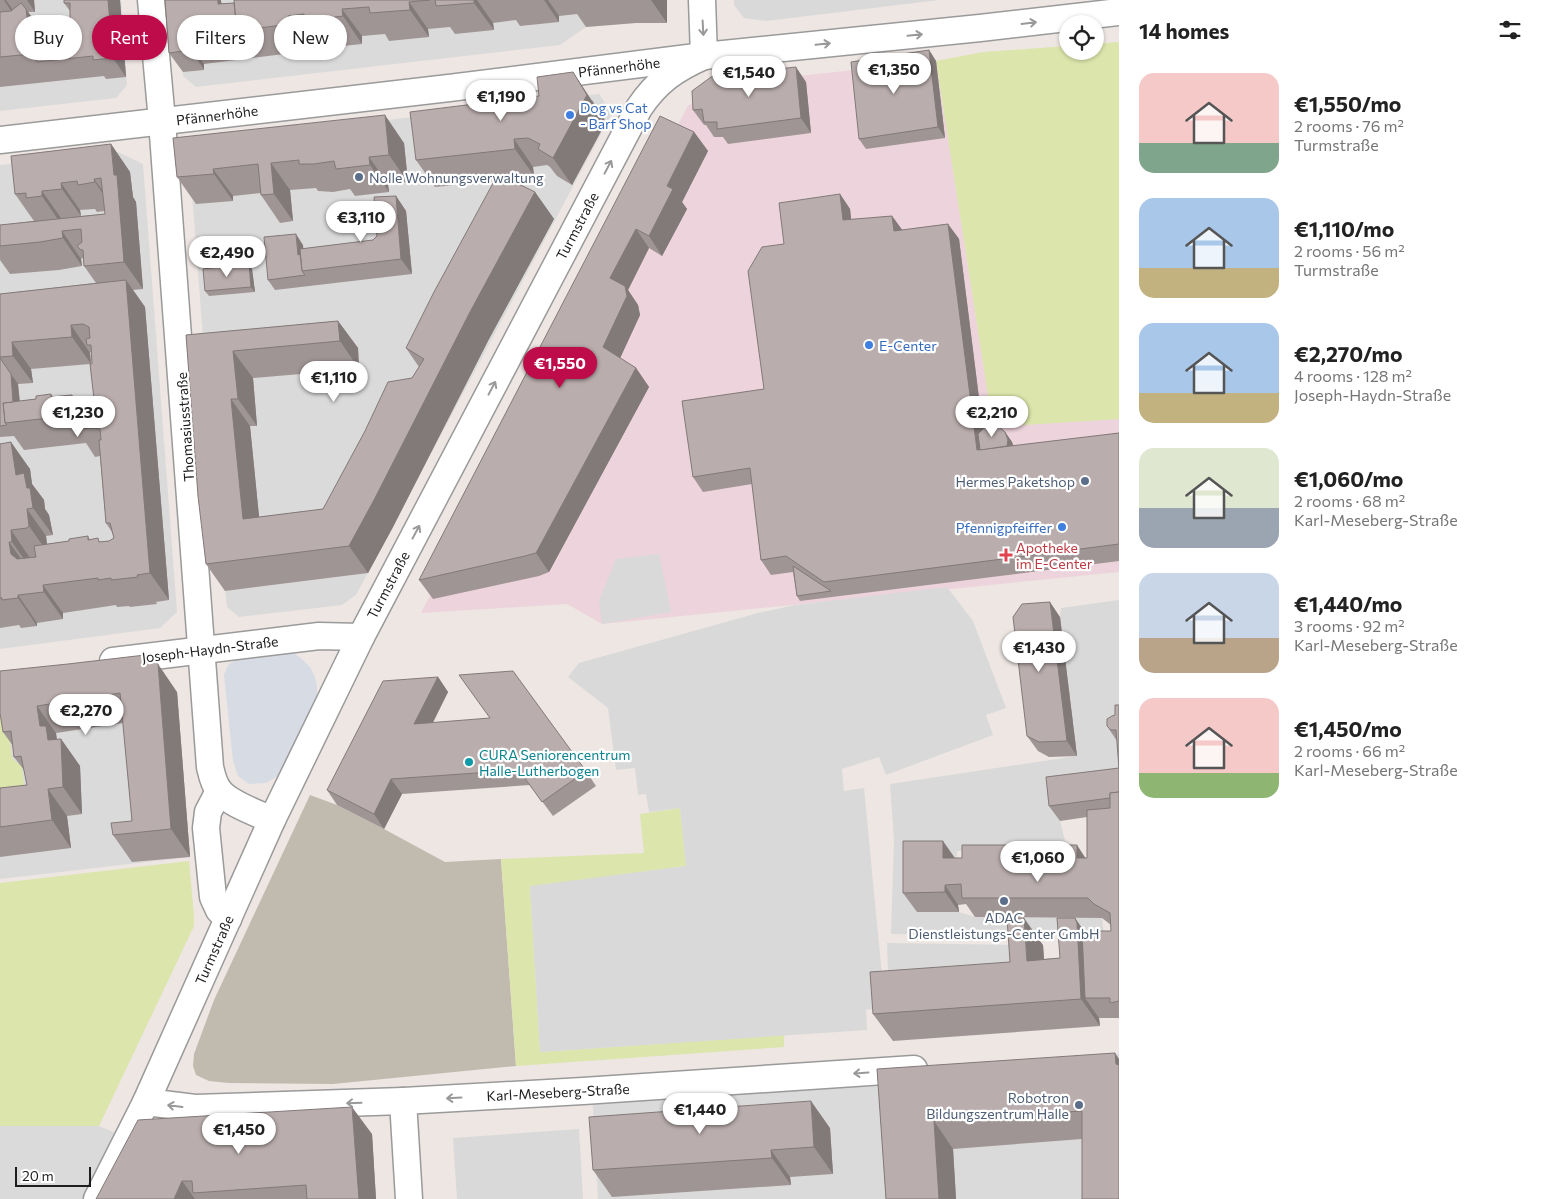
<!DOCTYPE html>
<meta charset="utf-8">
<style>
:root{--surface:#fff;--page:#f2f2f2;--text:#222;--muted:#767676;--accent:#bd0c49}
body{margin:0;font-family:Commissioner,sans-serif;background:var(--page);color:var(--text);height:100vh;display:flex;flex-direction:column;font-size:19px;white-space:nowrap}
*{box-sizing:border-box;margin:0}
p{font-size:16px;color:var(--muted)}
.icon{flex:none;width:28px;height:28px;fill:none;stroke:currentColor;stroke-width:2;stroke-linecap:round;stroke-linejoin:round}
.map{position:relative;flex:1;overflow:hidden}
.side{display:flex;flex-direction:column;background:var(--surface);width:425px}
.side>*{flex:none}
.top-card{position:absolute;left:15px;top:15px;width:475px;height:45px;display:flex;gap:10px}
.controls{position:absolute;left:1059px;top:15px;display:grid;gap:10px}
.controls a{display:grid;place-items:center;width:45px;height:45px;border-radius:50%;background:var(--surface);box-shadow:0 1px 4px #0004;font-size:25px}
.scale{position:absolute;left:15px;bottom:12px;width:76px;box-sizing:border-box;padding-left:5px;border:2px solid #1d1d1d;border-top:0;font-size:14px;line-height:18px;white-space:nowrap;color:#1d1d1d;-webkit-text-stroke:4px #fff;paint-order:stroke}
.price{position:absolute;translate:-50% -42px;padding:0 11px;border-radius:18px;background:#fff;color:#222;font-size:16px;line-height:32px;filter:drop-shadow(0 1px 2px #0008)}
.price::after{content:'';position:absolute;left:50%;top:30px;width:15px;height:11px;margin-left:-8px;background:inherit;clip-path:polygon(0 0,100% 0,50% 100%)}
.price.on{background:var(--accent);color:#fff}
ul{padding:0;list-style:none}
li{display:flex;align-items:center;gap:15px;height:125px;padding:0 20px}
li span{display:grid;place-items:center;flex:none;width:140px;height:100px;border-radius:15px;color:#555}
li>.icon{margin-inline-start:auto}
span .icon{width:60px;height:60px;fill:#fffc;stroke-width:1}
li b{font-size:21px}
h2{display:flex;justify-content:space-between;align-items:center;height:60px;padding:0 20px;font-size:21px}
.tag{padding:0 18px;border-radius:22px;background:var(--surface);box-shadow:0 1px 4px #0004;font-size:18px;line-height:45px}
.tag.on{background:var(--accent);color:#fff}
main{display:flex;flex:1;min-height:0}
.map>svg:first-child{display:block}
.residential{fill:#dbdada}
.commercial{fill:#edd3db}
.construction{fill:#c1bbaf}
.grass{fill:#dce5ab}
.parking{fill:#d9d9d9}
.plaza{fill:#d7dbe3}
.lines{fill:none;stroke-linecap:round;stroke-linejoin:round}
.minor-casing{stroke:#9a9a9a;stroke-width:29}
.minor{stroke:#fff;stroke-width:26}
.wall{fill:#a09595;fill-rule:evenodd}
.shaded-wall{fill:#827979}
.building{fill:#baadad;stroke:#827979}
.oneway{stroke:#999}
.shop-dot{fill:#3f7fe0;stroke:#fff;stroke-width:2}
.service-dot{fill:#5c6f8a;stroke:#fff;stroke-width:2}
.health-dot{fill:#e0444e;stroke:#fff;stroke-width:2}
.culture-dot{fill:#0f9aa8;stroke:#fff;stroke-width:2}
.labels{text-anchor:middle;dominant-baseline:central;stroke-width:4.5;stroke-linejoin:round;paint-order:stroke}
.street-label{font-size:14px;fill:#1d1d1d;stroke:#fff}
.shop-label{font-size:14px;fill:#366cbe;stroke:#fff;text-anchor:start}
.service-label{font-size:14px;fill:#4e5e75;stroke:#fff;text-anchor:end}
.health-label{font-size:14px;fill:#be3a42;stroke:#fff;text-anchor:start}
.culture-label{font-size:14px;fill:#0d838f;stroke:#fff;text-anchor:start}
</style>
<main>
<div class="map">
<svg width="1119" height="1199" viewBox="0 0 1119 1199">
<rect width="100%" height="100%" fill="#ede6e3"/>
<g class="residential">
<polygon points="0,0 121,0 127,85 116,98 0,111"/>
<polygon points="176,0 667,0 667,23 635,23 586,27 560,45 196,87 183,76"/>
<polygon points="599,94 612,113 356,595 342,605 239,617 227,607 217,524 190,166 193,144"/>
<polygon points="118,152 143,164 177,612 160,628 0,649 0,165"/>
<polygon points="177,692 190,857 0,879 0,700"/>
<polygon points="1119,1054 1119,1199 598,1199 592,1090"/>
<polygon points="0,1126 99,1126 128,1138 97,1199 0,1199"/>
</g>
<polygon class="commercial" points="936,61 993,427 1119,419 1119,572 602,624 567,604 421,613 688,106 716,85"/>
<polygon class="construction" points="310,795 337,805 384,829 445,862 501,859 516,1066 333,1084 229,1083 209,1081 196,1075 193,1066 194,1054 214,1000"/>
<g class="grass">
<polygon points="1119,42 1119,419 993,427 936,61 983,52 1067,46 1068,51 1095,51 1095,44"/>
<polygon points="0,704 6,709 12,758 22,767 25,794 0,806"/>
<polygon points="680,808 686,866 530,887 540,1052 784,1035 784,1047 516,1066 501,859 644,853 640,814"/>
<polygon points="189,861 194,916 194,926 99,1126 0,1126 0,883"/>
</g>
<g class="parking">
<polygon points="734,0 939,0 766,21 744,18 734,5"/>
<polygon points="659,554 671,612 602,624 599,601 616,559"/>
<polygon points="947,587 973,621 1006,708 986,715 993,735 886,775 879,757 842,769 844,791 864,788 885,1007 866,1010 867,1030 540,1052 530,886 686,866 680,808 649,812 646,794 638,795 635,768 616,770 608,708 568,677 579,663 758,613 795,605"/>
<polygon points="1119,600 1119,784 1056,792 1060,821 1068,852 957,851 957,861 917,912 959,912 975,917 1102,918 1104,936 891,934 894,840 890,784 1077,756 1060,617 1061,608"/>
<polygon points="887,943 1026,945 1029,989 889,999"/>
<polygon points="579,1129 583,1199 457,1199 453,1138"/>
</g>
<polygon class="plaza" points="286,653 295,654 303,660 310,667 315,677 317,687 317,698 281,774 266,783 249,784 238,776 233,761 224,675 228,665 237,659"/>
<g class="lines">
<g class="minor-casing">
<g id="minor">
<path d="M151,0L162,121L210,767C212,775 213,782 218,789C227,803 257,813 272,820"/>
<polyline points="702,0 704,56"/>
<polyline points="0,140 449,88 704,56 980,28 1119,12"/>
<polyline points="113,661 319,636 361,637"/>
<polyline points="219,791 208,812 206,828 213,897 219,910 228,919"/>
<polyline points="403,1101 409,1199"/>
<polyline points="146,1102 195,1108 403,1101 583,1091 914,1069"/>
<path d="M97,1199L146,1102L272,820L361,637L639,108C657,81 675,69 704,56"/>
</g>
</g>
<use href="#minor" class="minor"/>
</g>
<g class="wall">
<polygon points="0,0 34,0 35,12 28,12 39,28 64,25 70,18 70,11 64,3 120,0 126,77 106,79 104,76 0,87"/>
<polygon points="234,0 667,0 667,23 636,23 586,27 577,14 559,16 559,22 520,26 516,20 493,23 494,30 455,34 450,27 428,29 429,37 389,41 385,34 362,36 362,44 324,48 320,42 307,43 308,51 204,64 204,70 183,72 169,53 221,2 222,4 234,3"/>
<polygon points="929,50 936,61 945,138 866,149 859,139"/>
<polygon points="806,82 811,133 728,144 723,137 714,137 706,125 704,125 693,110"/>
<polygon points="592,100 606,122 572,185 557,176 550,167 547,165 533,167 534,176 509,179 535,192 554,219 489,339 393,527 368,573 225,591 206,564 186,335 338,321 358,348 359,369 253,378 257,426 250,426 259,517 323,509 412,378 419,367 406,348 495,181 435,187 416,160"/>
<polygon points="694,132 708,151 682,202 687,209 662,256 649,248 628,290 638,305 640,315 620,358 636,368 649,387 549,572 539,576 433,599 419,580"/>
<polygon points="173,138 404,143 408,182 388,184 389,192 355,196 350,189 333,192 318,191 316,188 290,190 293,221 280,223 261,195 261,193 233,196 233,201 196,204 177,177"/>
<path d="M111,144L130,172L133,197L136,202L143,289L133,290L145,307L169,600L156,602L157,604L130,607L129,606L117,607L116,605L63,613V619L37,623V626L21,628L19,625L0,628V443L30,469L32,484L44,500L45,509L49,515L53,535L46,536L47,544L69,541L88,536L90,540L101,542L109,541L114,538L112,532L106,523L100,456L95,457L86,443L24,450L14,436L0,437V294L96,283L84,266L83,258L81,259L82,266L59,270L10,274L0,260V225L34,221L15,194ZM95,209L97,212L105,211V214L81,216L80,210ZM91,352L92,364H91L90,353ZM90,364L94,399L76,401L72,395L53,397L51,394L36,399L20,401L18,384L33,383L31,369Z"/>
<polygon points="840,194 850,209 851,220 892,216 902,230 948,224 959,239 983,429 1005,432 1012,442 1013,446 1119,433 1119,561 800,601 797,596 793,572 771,575 761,560 752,484 703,492 693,477 764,389 784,244"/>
<polygon points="396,196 406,211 412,274 275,290 268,280 303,245 303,249 373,240 377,236"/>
<polygon points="252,269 255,292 209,296 205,291"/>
<polygon points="1060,617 1077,756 1049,757 1038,751 1027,736"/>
<polygon points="0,671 177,692 190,857 132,862 113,835 132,821 123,723 56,733 57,739 61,739 80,766 82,814 67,816 71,848 0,857 0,788 27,785 24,770 14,757 13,746 3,732"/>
<polygon points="438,677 448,692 433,723 586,771 596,786 553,816 530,785 402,794 384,829 337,805 327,790"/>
<polygon points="1119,705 1119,1018 1099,1018 1100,1026 893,1041 873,1014 1010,962 1043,945 1044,959 1060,958 1084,931 1111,931 1111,925 1102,918 975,917 966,904 958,905 959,912 917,912 903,893 955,858 1087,858 1087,817 1060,821 1049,806 1119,768 1117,741 1107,726 1115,715"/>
<polygon points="1119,1059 1082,1139 953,1149 956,1199 886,1199 877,1069"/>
<polygon points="830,1128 833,1174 790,1177 791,1185 612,1197 593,1170"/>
<polygon points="372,1134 376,1199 96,1199"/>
</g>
<g class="shaded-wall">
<polygon points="4,0 6,0 15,13 15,17"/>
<polygon points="27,0 34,0 35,12"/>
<polygon points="108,0 120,0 126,77 113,58"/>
<polygon points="215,0 221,0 221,2 231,17 232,24"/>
<polygon points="474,0 477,0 493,23 494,30 474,3"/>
<polygon points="544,0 548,0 559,16 559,22"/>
<polygon points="651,0 667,0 667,23"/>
<polygon points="409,2 428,29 429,37 410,10"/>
<polygon points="26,9 45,36 37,62 32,54"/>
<polygon points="342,9 362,36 362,44 343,16"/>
<polygon points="288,16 307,43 308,51 289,24"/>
<polygon points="190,44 204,64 204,70 191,50"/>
<polygon points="929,50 936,61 945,138 938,127"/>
<polygon points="796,67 806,82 811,133 801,118"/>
<polygon points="573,72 606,122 572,185 553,158"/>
<polygon points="385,115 404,143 408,182 389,155"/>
<polygon points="694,132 708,151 682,202 687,209 662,256 649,236 667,186"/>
<polygon points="514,139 533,167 534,176 515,149"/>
<polygon points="111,144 130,172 133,197 136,202 143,289 124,262"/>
<polygon points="369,157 388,184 389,192 370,165"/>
<polygon points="271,163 290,190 293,221 274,194"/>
<polygon points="213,169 233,196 233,201 214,174"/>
<polygon points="94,179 114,206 114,210 95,182"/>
<polygon points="61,183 80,210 81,216 62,189"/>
<polygon points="42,191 61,218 61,224 42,196"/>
<polygon points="535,192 554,219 489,339 393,527 368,573 349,546 470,312"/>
<polygon points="840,194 850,209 853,235 843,220"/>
<polygon points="396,196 406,211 412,274 401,259"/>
<polygon points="892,216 903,231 894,231"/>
<polygon points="948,224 959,239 986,454 977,450"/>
<polygon points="636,229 649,248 628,290 638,305 640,315 616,367 603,347 610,278"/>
<polygon points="62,231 81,259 82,266 63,238"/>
<polygon points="296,234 303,245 304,255 298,255"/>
<polygon points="249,264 252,269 255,292 251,287"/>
<polygon points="126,280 145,307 169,600 150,573"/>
<polygon points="338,321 358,348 359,369 340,341"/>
<polygon points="71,325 90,353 91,364 72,337"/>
<polygon points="12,342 31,369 33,383 13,356"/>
<polygon points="233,351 253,378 257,426 238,399"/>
<polygon points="636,368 649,387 549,572 536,553"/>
<polygon points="11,374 18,384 21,421 15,422"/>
<polygon points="231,399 250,426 262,546 243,519"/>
<polygon points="1005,432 1012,442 1015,450 1007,449"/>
<polygon points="11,442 30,469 32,484 44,500 45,509 49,515 53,535 33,508 16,475"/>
<polygon points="27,509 46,536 48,553 29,526"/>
<polygon points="11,530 30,558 31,569 12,542"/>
<polygon points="9,542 29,570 11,554"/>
<polygon points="43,585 63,613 63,619 44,592"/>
<polygon points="18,595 37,623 37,626 18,598"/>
<polygon points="1050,602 1060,617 1077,756 1067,741"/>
<polygon points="158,664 177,692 190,857 171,829"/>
<polygon points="438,677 448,692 424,739 414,724"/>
<polygon points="37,706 56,733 57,742 61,739 80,766 82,814 63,787 48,740 40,726"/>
<polygon points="391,779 402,794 384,829 374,814"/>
<polygon points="48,789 67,816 71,848 52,820"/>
<polygon points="943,841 957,861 943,858"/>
<polygon points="1077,845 1090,865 1077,858"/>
<polygon points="945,885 958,905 959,912 945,892"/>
<polygon points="1024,918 1043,945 1046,988 1027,961"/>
<polygon points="1075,918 1094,945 1085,998 1099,1018 1100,1026 1081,999"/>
<polygon points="1115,1053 1119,1059 1119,1068 1116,1064"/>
<polygon points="811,1101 830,1128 833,1174 814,1147"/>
<polygon points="352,1107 372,1134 376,1199 359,1199"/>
<polygon points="934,1121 953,1149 956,1199 939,1199"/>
<polygon points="771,1150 790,1177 791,1185 772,1158"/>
<polygon points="182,1181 195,1199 174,1199"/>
</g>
<g class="building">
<polygon points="64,0 108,0 113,58 93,60 93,56 37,62 33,29 64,25 63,18 70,18 70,3 64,3"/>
<polygon points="165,0 218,0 218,4 234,3 237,31 243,38 190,44 191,50 169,53"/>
<polygon points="234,0 430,0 409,2 410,10 370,13 369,7 342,9 343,16 305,21 304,14 288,16 289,24 237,31"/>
<polygon points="435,0 474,0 474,3 436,6"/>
<polygon points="21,3 26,9 32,54 0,57 0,12 11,11"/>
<polygon points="929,50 938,127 859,139 851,62"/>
<polygon points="796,67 801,118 717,129 717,122 704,122 702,109 693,110 692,91 711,77"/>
<polygon points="573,72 587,95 553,158 538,149 540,144 528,138 514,139 515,149 416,160 410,112 539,96 537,77"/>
<polygon points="385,115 389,155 369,157 370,165 336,169 334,161 314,164 299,164 299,160 271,163 274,194 261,195 258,164 213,169 214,174 177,177 173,138"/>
<polygon points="660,116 694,132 667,186 673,189 649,236 636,229 610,278 625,286 627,296 603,347 636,368 536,553 525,556 419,580"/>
<polygon points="111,144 114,175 117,175 124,262 84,266 83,250 81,250 77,246 82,242 81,229 62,231 63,238 40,242 0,246 0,225 105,214 101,178 94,179 95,182 78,185 77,181 61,183 62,189 42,191 42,196 26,198 26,193 15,194 11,156"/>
<polygon points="498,174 535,192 470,312 374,500 349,546 206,564 198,496 186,335 338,321 340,341 233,351 238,399 231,399 243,519 323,509 365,431 388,382 412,378 424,359 406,348 434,292"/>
<polygon points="840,194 843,220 892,216 894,231 948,224 977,450 1119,433 1119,544 824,582 786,556 761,560 750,468 693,477 682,401 764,389 748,271 762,247 784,244 779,203"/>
<polygon points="396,196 401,259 302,271 300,249 373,240 377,236 374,197"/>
<polygon points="296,234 298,255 300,254 302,271 305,275 268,280 264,237"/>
<polygon points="249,264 251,287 205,291 203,269"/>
<polygon points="126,280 150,573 137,575 138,577 111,580 111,578 98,580 98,578 43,585 44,592 18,595 18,598 2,600 2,598 0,598 0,444 11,442 16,475 24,473 27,488 30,488 33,508 27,509 29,526 27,528 11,530 12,542 9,542 11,554 17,559 36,557 34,546 69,541 69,539 88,536 88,540 98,538 99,542 109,541 114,538 110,523 106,523 99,440 101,440 100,429 94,428 76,429 75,415 5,423 3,403 36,399 36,396 51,394 51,397 72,395 73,401 94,399 90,364 92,364 91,345 87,345 86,339 90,338 89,327 83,324 71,325 72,337 12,342 13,356 0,357 0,294"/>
<polygon points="0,358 11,374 13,402 3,403 5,423 7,425 0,426"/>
<polygon points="997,425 1005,432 1008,440 1007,446 980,450 978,434 986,426"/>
<polygon points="793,566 831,591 797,596"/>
<polygon points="1050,602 1067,741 1039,742 1027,736 1013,617 1022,604"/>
<polygon points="145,655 158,664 171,829 113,835 111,823 132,821 120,693 37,706 40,726 46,726 48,740 61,739 63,787 48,789 52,820 0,827 0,788 27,785 21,756 14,757 11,731 3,732 0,713 0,671 68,664"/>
<polygon points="513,671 586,771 542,802 519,770 391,779 374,814 327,790 383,681 438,677 414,724 490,718 459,675"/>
<polygon points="1115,705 1119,705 1119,792 1110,793 1110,798 1049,806 1046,777 1119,768 1116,730 1111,730 1107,726 1107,719 1112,716 1115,715"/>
<polygon points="1119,792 1119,1001 1110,1003 1110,998 1085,998 1082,931 1111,931 1110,913 1094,904 1088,898 962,898 961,884 945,885 945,892 903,893 903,841 943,841 943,858 962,858 962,845 1077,845 1077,858 1087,858 1087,810 1110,808 1110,793"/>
<polygon points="1007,918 1024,918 1027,961 1060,958 1057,918 1075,918 1077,923 1081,999 873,1014 870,972 1010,962"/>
<polygon points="1115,1053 1116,1064 1119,1065 1119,1199 1082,1199 1082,1111 934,1121 939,1199 886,1199 877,1069"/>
<polygon points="811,1101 814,1147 771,1150 772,1158 593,1170 589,1117"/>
<polygon points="352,1107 359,1199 307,1199 306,1185 193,1193 192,1181 182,1181 174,1199 96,1199 138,1120"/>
</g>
<defs><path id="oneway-shaft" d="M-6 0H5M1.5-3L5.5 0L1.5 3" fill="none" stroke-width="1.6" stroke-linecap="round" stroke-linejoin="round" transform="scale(1.25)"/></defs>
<g class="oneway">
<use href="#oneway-shaft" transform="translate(1029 23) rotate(-7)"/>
<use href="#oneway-shaft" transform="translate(703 28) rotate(87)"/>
<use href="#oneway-shaft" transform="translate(915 35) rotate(-6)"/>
<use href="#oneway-shaft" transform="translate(823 44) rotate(-6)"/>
<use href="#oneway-shaft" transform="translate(608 167) rotate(-62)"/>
<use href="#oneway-shaft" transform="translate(492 388) rotate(-62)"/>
<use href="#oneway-shaft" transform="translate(416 532) rotate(-62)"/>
<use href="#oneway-shaft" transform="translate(861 1073) rotate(176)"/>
<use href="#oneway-shaft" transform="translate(454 1098) rotate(177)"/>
<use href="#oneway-shaft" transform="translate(354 1103) rotate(178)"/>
<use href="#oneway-shaft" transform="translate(175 1106) rotate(-173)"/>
</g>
<g class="shop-dot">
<circle cx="570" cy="115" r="5"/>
<circle cx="869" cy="345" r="5"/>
<circle cx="1062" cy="527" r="5"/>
</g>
<g class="service-dot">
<circle cx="359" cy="177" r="5"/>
<circle cx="1085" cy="481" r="5"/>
<circle cx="1004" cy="901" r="5"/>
<circle cx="1079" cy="1105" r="5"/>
</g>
<path class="health-dot" d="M1003.5 547.5h5v5h5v5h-5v5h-5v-5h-5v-5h5z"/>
<circle class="culture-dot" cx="469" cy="762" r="5"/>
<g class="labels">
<g class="street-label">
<text transform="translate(619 67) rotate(-7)">Pfännerhöhe</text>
<text transform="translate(217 115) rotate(-7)">Pfännerhöhe</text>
<text transform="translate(577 226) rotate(-62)">Turmstraße</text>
<text transform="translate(185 427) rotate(-94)">Thomasiusstraße</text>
<text transform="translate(388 585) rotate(-62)">Turmstraße</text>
<text transform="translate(210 649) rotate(-7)">Joseph-Haydn-Straße</text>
<text transform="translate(214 950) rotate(-66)">Turmstraße</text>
<text transform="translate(558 1092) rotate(-3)">Karl-Meseberg-Straße</text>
</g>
<g class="shop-label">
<text x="580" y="107">Dog vs Cat<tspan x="580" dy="16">- Barf Shop</tspan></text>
<text x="879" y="345">E-Center</text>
<text x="1052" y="527" text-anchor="end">Pfennigpfeiffer</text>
</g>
<g class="service-label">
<text x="369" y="177" text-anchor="start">Nolle Wohnungsverwaltung</text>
<text x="1075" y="481">Hermes Paketshop</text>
<text x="1004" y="917" text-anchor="middle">ADAC<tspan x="1004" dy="16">Dienstleistungs-Center GmbH</tspan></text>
<text x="1069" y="1097">Robotron<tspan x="1069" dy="16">Bildungszentrum Halle</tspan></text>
</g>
<g class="health-label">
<text x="1016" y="547">Apotheke<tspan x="1016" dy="16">im E-Center</tspan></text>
</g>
<g class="culture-label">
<text x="479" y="754">CURA Seniorencentrum<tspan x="479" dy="16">Halle-Lutherbogen</tspan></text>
</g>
</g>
</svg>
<div class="controls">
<a><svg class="icon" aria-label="locate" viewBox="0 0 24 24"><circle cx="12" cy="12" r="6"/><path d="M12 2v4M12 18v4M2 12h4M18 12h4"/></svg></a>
</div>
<div class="scale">20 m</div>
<b class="price" style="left:894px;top:95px">€1,350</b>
<b class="price" style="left:749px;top:98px">€1,540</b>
<b class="price" style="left:501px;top:122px">€1,190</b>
<b class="price" style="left:361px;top:243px">€3,110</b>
<b class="price" style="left:227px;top:278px">€2,490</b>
<b class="price on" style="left:560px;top:389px">€1,550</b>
<b class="price" style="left:334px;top:403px">€1,110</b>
<b class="price" style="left:78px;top:438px">€1,230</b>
<b class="price" style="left:992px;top:438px">€2,210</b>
<b class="price" style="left:1039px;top:673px">€1,430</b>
<b class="price" style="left:86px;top:736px">€2,270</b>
<b class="price" style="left:1038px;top:883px">€1,060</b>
<b class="price" style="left:700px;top:1135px">€1,440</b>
<b class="price" style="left:239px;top:1155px">€1,450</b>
<div class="top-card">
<a class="tag">Buy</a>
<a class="tag on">Rent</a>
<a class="tag">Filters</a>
<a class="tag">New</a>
</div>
</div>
<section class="side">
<h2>14 homes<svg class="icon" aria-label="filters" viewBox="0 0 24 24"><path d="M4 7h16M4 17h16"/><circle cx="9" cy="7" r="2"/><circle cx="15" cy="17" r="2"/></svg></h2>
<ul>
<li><span style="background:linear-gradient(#f6c9c9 70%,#7fa58c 0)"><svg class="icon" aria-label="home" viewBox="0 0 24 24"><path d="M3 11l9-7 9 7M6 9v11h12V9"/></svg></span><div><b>€1,550/mo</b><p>2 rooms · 76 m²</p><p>Turmstraße</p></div></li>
<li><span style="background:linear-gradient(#a9c7e8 70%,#c2b280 0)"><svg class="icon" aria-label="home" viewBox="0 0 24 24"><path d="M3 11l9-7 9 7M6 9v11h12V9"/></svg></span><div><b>€1,110/mo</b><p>2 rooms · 56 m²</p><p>Turmstraße</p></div></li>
<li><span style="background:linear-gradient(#a9c7e8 70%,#c2b280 0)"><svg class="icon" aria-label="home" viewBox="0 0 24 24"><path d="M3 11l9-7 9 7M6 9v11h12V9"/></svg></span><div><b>€2,270/mo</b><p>4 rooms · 128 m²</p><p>Joseph-Haydn-Straße</p></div></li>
<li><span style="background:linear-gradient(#dfe7d0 60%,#9aa5b1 0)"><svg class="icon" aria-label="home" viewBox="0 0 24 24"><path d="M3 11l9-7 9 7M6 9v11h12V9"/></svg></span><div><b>€1,060/mo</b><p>2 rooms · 68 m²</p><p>Karl-Meseberg-Straße</p></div></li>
<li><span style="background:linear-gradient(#c9d6e8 65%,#b9a48a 0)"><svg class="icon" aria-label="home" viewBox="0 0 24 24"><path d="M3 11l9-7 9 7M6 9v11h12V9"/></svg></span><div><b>€1,440/mo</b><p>3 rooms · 92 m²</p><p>Karl-Meseberg-Straße</p></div></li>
<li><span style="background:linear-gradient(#f6c9c9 75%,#8fb573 0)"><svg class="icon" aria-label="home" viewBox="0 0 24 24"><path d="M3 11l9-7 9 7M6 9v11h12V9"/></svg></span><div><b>€1,450/mo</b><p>2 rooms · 66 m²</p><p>Karl-Meseberg-Straße</p></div></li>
</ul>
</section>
</main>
